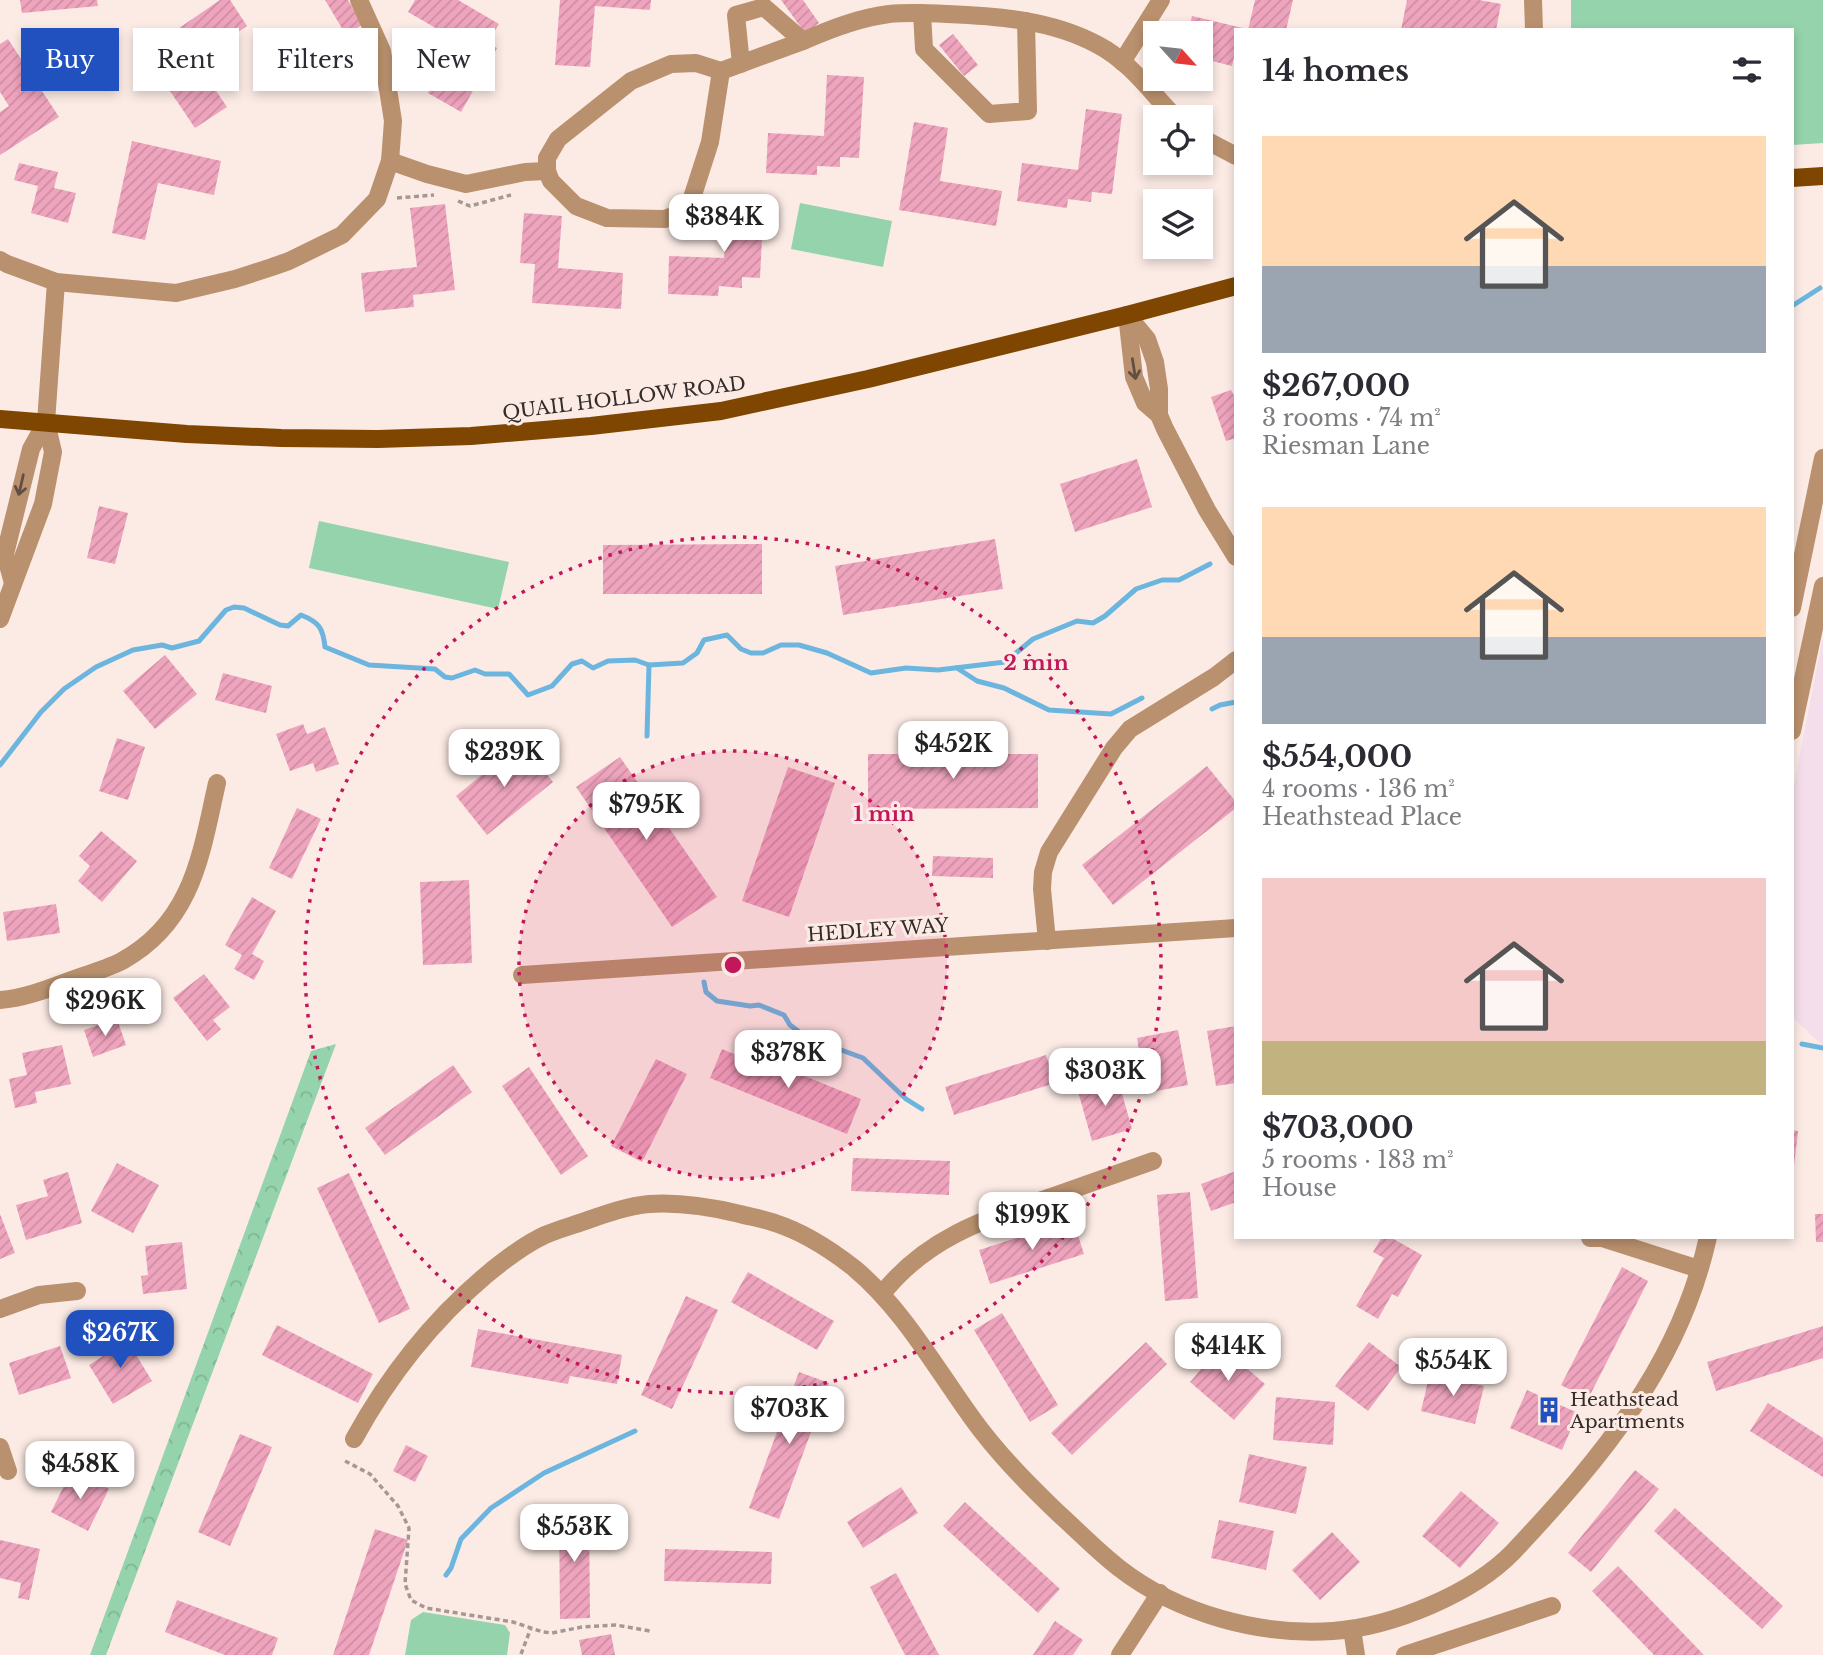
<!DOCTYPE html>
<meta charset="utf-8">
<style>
:root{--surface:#fff;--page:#f7f7f7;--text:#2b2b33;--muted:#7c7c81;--accent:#2151bf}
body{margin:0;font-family:"Libre Baskerville",serif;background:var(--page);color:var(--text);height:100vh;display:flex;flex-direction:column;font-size:26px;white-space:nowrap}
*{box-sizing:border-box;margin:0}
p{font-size:23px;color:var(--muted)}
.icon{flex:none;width:38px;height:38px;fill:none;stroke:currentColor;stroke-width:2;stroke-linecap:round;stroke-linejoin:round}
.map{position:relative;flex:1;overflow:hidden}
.details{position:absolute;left:1234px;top:28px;width:560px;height:1211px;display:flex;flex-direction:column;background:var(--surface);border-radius:0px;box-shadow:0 4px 10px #0003}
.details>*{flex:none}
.guide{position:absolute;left:21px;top:28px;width:665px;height:63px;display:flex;gap:14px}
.needle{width:46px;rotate:117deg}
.fabs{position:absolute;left:1143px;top:21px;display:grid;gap:14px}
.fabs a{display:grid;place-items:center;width:70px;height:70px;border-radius:0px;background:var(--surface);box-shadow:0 4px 10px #0003;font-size:35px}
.price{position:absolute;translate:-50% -60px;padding:0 16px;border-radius:14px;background:#fff;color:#222;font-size:23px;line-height:46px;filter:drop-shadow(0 2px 4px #0008)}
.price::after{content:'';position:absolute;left:50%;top:42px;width:21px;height:16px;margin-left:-10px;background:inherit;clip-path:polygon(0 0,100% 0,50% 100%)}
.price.on{background:var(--accent);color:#fff}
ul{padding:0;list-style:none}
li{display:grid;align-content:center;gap:14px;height:371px;padding:0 28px}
li span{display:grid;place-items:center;height:217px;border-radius:0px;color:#555}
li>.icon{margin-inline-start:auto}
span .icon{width:126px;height:126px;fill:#fffc;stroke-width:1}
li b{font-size:30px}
h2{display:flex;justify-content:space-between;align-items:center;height:84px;padding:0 28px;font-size:30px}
.tag{padding:0 24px;border-radius:0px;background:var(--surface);box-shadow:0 4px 10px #0003;font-size:24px;line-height:63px}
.tag.on{background:var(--accent);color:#fff}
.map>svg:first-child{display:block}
.education{fill:#f4deeb}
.green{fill:#94d3ab}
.forest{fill:url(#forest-crowns)}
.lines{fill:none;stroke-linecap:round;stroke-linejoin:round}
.stream{stroke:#6cb5de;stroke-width:5}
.building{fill:url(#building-hatch)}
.path{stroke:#a59894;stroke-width:3.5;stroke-dasharray:5 3.5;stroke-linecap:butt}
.minor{stroke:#ba916e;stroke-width:18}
.major{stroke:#7e4600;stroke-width:18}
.oneway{stroke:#624f42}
.ring{fill:none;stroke:#c2185b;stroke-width:3.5;stroke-dasharray:3.5 7}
.labels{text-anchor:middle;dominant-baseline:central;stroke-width:6;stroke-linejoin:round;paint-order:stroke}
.street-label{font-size:19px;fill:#332c2a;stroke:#fcebe5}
.poi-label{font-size:19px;fill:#332c2a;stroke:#fcebe5;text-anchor:start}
.centre{fill:#c2185b;stroke:#fcebe5;stroke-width:3.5}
.ring-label{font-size:21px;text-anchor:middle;font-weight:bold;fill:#c2185b;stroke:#fcebe5;stroke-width:6;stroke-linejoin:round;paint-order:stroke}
</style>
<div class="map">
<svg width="1823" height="1655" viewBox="0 0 1823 1655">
<defs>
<pattern id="forest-crowns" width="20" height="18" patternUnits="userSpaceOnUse" patternTransform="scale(1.75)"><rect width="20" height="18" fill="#94d3ab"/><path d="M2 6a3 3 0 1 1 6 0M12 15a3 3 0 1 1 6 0" fill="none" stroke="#80b593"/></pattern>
<pattern id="building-hatch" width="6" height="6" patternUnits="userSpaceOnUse" patternTransform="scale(1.75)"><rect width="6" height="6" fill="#efa4bd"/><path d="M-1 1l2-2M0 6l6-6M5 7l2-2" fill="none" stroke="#cd8da3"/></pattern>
</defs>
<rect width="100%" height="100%" fill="#fcebe5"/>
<polygon class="education" points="1823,636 1823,1046 1792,1017 1792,795"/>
<g class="green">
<polygon points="1571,0 1823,0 1823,143 1792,145 1792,30 1571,30"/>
<polygon points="800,203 892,221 883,267 791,249"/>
<polygon points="319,521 509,562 498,609 309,568"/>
<polygon points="423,1612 505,1625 510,1633 507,1655 405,1655 411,1620"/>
</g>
<polygon class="forest" points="336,1044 106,1655 90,1655 311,1051"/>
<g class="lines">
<g class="stream">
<polyline points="1792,306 1820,288"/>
<polyline points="957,668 977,681 1004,688 1049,710 1111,714 1142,698"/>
<polyline points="1212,709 1220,705 1236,702"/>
<polyline points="647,736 649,665"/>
<path d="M0,765L41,712L64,689L96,667L133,650L162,645L172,648L199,641L226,610L234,607L244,608L280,625L288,626L301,615C319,622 323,628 325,647L369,665L435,669L445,677L452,678L475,670L485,674H509L528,695L552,686L572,664L582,661L593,668L608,661L635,660L649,665L683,663L697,653L704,640L727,635L741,649L751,653H763L781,645H799L827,653L871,673L906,668L938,670L1005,662L1033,639L1077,621L1093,623L1105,616L1136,589L1162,580H1179L1210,564"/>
<polyline points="704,982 706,992 717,1001 750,1006 759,1005 784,1015 790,1025 806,1037 863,1058 906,1099 922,1109"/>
<polyline points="1802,1044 1823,1048"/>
<polyline points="446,1575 451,1568 461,1539 491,1508 544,1473 635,1431"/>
</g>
</g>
<g class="building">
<polygon points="20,0 97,0 98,6 22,13"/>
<polygon points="220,0 230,0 247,26 196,61 227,107 195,128 168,88 177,82 153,46"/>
<polygon points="325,0 348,0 362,25 346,35"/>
<polygon points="415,0 458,0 499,24 488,42 497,48 461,112 428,93 458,41 408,12"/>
<polygon points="560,0 651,0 650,10 595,6 590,67 555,65"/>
<polygon points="781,0 803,0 819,23 805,33"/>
<polygon points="1255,0 1293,0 1286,30 1248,30"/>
<polygon points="1407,0 1479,0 1501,4 1496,30 1401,30"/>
<polygon points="1192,16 1247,29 1236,30 1236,58 1234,57 1232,66 1200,58 1200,33 1188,33"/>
<polygon points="953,34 978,65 964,76 939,45"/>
<polygon points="8,39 59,117 0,155 0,112 9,106 0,92 0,44"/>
<polygon points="827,75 864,77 859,158 840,157 840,167 817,166 817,175 766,173 768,133 824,136"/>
<polygon points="1086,109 1122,114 1112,194 1092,192 1091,202 1068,199 1067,208 1017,201 1022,163 1078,170"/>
<polygon points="914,122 948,128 940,181 1002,191 996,226 899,210"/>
<polygon points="132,141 221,161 214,195 158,183 145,240 112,233"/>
<polygon points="19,163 58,172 54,188 76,193 68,223 31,213 38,186 14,180"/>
<polygon points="727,195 764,197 760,278 742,277 742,288 719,286 718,296 668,294 669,256 724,258"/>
<polygon points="445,204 455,290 413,295 414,307 365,312 361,273 417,267 410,208"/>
<polygon points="524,213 562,216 558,268 623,273 621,309 532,303 535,264 520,263"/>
<polygon points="1231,390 1236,399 1236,438 1226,441 1211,397"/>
<polygon points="1137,459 1152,507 1075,532 1060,484"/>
<polygon points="99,506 128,513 115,564 87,558"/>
<polygon points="995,539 1003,589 843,615 835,566"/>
<polygon points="762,544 762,594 603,594 603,545"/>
<polygon points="165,655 197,694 155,729 123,691"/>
<polygon points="223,673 272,686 266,713 215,700"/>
<polygon points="303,724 307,734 325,727 339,764 316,772 313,763 290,771 276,734"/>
<polygon points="117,738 145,747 128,800 99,791"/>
<polygon points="521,743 553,782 487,835 456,796"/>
<polygon points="868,754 1038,754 1038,808 868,809"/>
<polygon points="620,757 717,897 672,927 576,787"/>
<polygon points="1207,766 1236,802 1236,808 1113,905 1082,865"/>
<polygon points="788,767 835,783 789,917 742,901"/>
<polygon points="297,808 321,819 292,879 269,868"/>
<polygon points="101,831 137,861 102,902 78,881 90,866 79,856"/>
<polygon points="933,856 993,858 993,878 932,876"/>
<polygon points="469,880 472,963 423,965 420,882"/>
<polygon points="252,897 276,911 252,954 264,961 254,980 234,969 242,955 225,945"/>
<polygon points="56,904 60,933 7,941 3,912"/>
<polygon points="204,974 230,1007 213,1020 221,1029 207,1041 173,998"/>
<polygon points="117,1019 126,1045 93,1057 84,1030"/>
<polygon points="1236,1026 1236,1083 1216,1086 1207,1031"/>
<polygon points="1178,1030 1188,1085 1146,1093 1137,1038"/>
<polygon points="62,1045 71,1084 35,1092 37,1103 15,1108 9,1079 27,1075 22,1053"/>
<polygon points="722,1049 765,1067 768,1061 861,1099 847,1134 710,1078"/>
<polygon points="1046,1055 1055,1083 954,1115 945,1087"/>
<polygon points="656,1059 687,1074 642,1162 611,1146"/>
<polygon points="453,1065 472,1092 385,1155 365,1128"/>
<polygon points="529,1067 588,1156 561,1175 502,1086"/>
<polygon points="1117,1076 1132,1129 1092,1141 1077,1088"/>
<polygon points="1792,1130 1798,1131 1794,1166 1792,1166"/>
<polygon points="853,1158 950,1161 949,1195 851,1191"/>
<polygon points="117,1163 159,1185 133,1233 91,1211"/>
<polygon points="1236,1171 1236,1202 1211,1211 1201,1184"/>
<polygon points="68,1172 82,1223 26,1240 16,1205 48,1196 43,1180"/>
<polygon points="349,1173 410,1309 379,1323 317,1188"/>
<polygon points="1190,1192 1198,1298 1165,1301 1157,1195"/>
<polygon points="0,1214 15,1253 0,1259"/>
<polygon points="1815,1214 1823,1214 1823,1242 1816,1242"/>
<polygon points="1073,1220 1084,1254 990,1284 979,1250"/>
<polygon points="1382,1237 1390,1237 1422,1255 1398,1297 1392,1294 1378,1319 1356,1306 1384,1258 1373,1252"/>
<polygon points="182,1242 187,1289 143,1294 141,1276 148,1275 145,1246"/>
<polygon points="1622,1267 1648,1281 1588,1399 1561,1385"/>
<polygon points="748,1272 834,1321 817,1350 731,1302"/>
<polygon points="686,1296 718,1310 672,1409 641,1395"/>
<polygon points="1002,1313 1058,1405 1030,1422 974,1330"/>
<polygon points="277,1325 373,1374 358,1403 262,1355"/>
<polygon points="1823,1326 1823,1358 1716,1391 1707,1362"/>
<polygon points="478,1329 622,1355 617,1384 570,1376 568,1384 471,1367"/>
<polygon points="122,1332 152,1381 113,1404 89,1365 111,1351 105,1342"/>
<polygon points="1146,1342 1167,1364 1072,1455 1051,1433"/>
<polygon points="1369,1342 1401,1367 1368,1411 1335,1386"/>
<polygon points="60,1346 71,1378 19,1395 9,1363"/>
<polygon points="1221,1346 1265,1384 1234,1420 1190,1382"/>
<polygon points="799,1372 829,1383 779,1519 749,1508"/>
<polygon points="1430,1373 1484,1386 1475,1424 1421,1411"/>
<polygon points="1527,1390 1578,1413 1562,1450 1510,1428"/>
<polygon points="1276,1397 1335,1402 1333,1445 1273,1440"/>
<polygon points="1768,1403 1823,1438 1823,1477 1750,1431"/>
<polygon points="240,1434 272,1447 230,1546 198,1532"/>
<polygon points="406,1445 428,1456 415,1482 393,1471"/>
<polygon points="1249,1454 1307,1467 1296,1514 1239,1502"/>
<polygon points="72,1470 109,1489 88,1531 51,1512"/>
<polygon points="1635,1470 1659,1489 1591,1572 1568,1553"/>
<polygon points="901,1487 918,1513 863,1548 847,1522"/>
<polygon points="1461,1491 1499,1523 1460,1568 1422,1536"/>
<polygon points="965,1502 1060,1589 1038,1613 943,1526"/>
<polygon points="1675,1508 1783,1606 1762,1629 1654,1531"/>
<polygon points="589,1510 590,1618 560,1619 559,1511"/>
<polygon points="1219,1520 1274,1531 1266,1570 1211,1558"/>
<polygon points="375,1529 408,1540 369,1655 333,1655"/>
<polygon points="1332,1532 1360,1562 1320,1600 1292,1570"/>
<polygon points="0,1540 40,1549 29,1600 18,1598 21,1583 0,1578"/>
<polygon points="665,1549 772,1552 771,1584 664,1581"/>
<polygon points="1618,1566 1704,1655 1654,1655 1592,1591"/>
<polygon points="896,1573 939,1655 905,1655 870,1587"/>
<polygon points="177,1600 278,1638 272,1655 225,1655 165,1632"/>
<polygon points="1055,1621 1083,1640 1073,1655 1033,1655"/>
<polygon points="611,1634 615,1655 582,1655 579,1640"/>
</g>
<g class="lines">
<g class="path">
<polyline points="397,198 434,195"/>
<polyline points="458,201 470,206 511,195"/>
<polyline points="345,1461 370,1474 398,1506 409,1528 405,1584 411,1600 426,1608 513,1622 543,1632 552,1633 582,1627 616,1625 650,1631"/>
<polyline points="521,1654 531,1628"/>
</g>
<g class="minor">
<polyline points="1533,0 1534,30"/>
<polyline points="922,13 924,49 989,114 1028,111 1026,21"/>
<path d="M803,41C830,29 858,18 889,14C908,12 928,13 947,14C998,16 1052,20 1098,45C1129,61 1151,92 1175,117"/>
<polyline points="1122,62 1161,0"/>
<polyline points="721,71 710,142 692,198 682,212 665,219 607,218 576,206 551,181 547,171 547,158 558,139 631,81 671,64 696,63 721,71 803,41 764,7 736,15 741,64"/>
<polyline points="1200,137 1236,156"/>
<polyline points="390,161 427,174 466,184 525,172 547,171"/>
<polyline points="0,260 7,264 56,282 176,293 235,279 272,267 289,261 342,235 377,199 390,161 393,121 382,51 359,0"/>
<polyline points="1127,315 1147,339 1155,362 1159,389 1159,415 1165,429 1207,510 1236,557"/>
<polyline points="1127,315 1134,377 1145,403 1159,415"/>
<polyline points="13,583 5,554 31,449 46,422"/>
<polyline points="1792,608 1823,458"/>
<polyline points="0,619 43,504 53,452 46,422 56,282"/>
<polyline points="1792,731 1823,586"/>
<polyline points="1047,941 1042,889 1043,872 1049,852 1114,748 1130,729 1214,677 1236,660"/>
<polyline points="522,975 1236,928"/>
<path d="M0,1000C27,998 52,987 77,978C92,973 108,968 122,961C193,922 201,854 217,783"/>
<polyline points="1590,1238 1602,1238 1699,1269"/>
<path d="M882,1294C927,1237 985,1219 1051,1197C1085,1185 1119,1173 1153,1161"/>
<polyline points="0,1309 39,1295 77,1291"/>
<path d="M354,1439C388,1377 431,1322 485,1276C503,1261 523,1245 545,1235C559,1229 574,1225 588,1220C608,1213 628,1206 649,1204C679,1202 711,1207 740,1214C751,1217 764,1219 775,1223C803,1232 831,1250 854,1268C903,1309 935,1367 972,1418C997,1453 1027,1483 1058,1513C1078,1531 1097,1551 1119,1568C1178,1614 1260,1636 1333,1631C1391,1627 1473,1594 1514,1551C1601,1458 1680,1365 1708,1237"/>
<polyline points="0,1447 8,1471"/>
<polyline points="1352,1629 1356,1655"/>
<polyline points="1120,1655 1160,1593"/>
<polyline points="1405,1655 1552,1606"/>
</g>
<g class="major">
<polyline points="1792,178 1823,176"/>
<polyline points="0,419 187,434 281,438 378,439 471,436 591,426 721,411 868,379 1127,315 1236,286"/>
</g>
</g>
<defs><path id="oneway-shaft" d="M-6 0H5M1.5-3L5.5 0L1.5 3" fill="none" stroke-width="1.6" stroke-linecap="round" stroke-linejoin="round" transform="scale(1.75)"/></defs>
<g class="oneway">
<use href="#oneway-shaft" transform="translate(1134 369) rotate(81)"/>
<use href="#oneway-shaft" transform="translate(21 485) rotate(103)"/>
</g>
<circle cx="733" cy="965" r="214" fill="#c2185b" fill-opacity=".12"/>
<g class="ring">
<circle cx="733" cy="965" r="214"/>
<circle cx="733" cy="965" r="428"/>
</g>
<defs>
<g id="building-bare" transform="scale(2.1)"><path d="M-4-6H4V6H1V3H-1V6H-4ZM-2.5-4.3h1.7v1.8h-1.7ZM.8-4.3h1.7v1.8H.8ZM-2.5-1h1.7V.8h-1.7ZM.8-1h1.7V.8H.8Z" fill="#2151bf" stroke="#fcebe5" stroke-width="2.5" paint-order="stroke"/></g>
</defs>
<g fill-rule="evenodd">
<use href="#building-bare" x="1549" y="1410"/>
</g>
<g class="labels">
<g class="street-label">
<text transform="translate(624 398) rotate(-7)">QUAIL HOLLOW ROAD</text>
<text transform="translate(878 930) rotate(-4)">HEDLEY WAY</text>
</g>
<g class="poi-label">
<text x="1570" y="1399">Heathstead<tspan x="1570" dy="22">Apartments</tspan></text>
</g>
</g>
<circle cx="733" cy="965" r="10" class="centre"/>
<g class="ring-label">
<text x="1036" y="670">2 min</text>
<text x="884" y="821">1 min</text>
</g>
</svg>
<div class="fabs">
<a><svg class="needle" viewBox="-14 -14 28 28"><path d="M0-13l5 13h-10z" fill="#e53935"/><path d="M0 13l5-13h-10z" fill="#7c7c81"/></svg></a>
<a><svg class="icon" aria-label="locate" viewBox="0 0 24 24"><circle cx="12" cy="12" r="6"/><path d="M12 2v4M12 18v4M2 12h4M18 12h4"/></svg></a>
<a><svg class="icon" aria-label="layers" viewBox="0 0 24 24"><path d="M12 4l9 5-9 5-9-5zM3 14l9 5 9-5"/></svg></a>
</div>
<b class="price" style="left:724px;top:254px">$384K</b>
<b class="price" style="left:953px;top:781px">$452K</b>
<b class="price" style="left:504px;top:789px">$239K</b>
<b class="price" style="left:646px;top:842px">$795K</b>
<b class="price" style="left:105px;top:1038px">$296K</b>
<b class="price" style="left:788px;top:1090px">$378K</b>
<b class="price" style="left:1105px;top:1108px">$303K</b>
<b class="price" style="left:1032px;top:1252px">$199K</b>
<b class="price on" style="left:120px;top:1370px">$267K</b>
<b class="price" style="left:1228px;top:1383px">$414K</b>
<b class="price" style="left:1453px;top:1398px">$554K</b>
<b class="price" style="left:789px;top:1446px">$703K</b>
<b class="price" style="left:80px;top:1501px">$458K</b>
<b class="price" style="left:574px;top:1564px">$553K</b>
<div class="guide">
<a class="tag on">Buy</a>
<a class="tag">Rent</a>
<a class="tag">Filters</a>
<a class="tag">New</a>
</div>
<section class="details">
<h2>14 homes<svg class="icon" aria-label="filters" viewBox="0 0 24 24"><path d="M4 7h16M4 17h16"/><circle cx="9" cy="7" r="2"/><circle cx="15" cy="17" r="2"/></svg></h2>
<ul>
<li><span style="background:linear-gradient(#ffd9b3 60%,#9aa5b1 0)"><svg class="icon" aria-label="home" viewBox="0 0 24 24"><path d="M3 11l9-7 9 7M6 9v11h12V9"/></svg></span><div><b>$267,000</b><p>3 rooms · 74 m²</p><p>Riesman Lane</p></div></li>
<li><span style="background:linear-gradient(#ffd9b3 60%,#9aa5b1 0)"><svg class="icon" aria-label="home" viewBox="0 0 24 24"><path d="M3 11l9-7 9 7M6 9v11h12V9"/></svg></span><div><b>$554,000</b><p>4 rooms · 136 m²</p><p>Heathstead Place</p></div></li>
<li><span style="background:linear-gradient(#f6c9c9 75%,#c2b280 0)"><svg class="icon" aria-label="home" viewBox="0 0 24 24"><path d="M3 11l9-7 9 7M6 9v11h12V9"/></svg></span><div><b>$703,000</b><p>5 rooms · 183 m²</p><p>House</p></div></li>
</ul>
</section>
</div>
